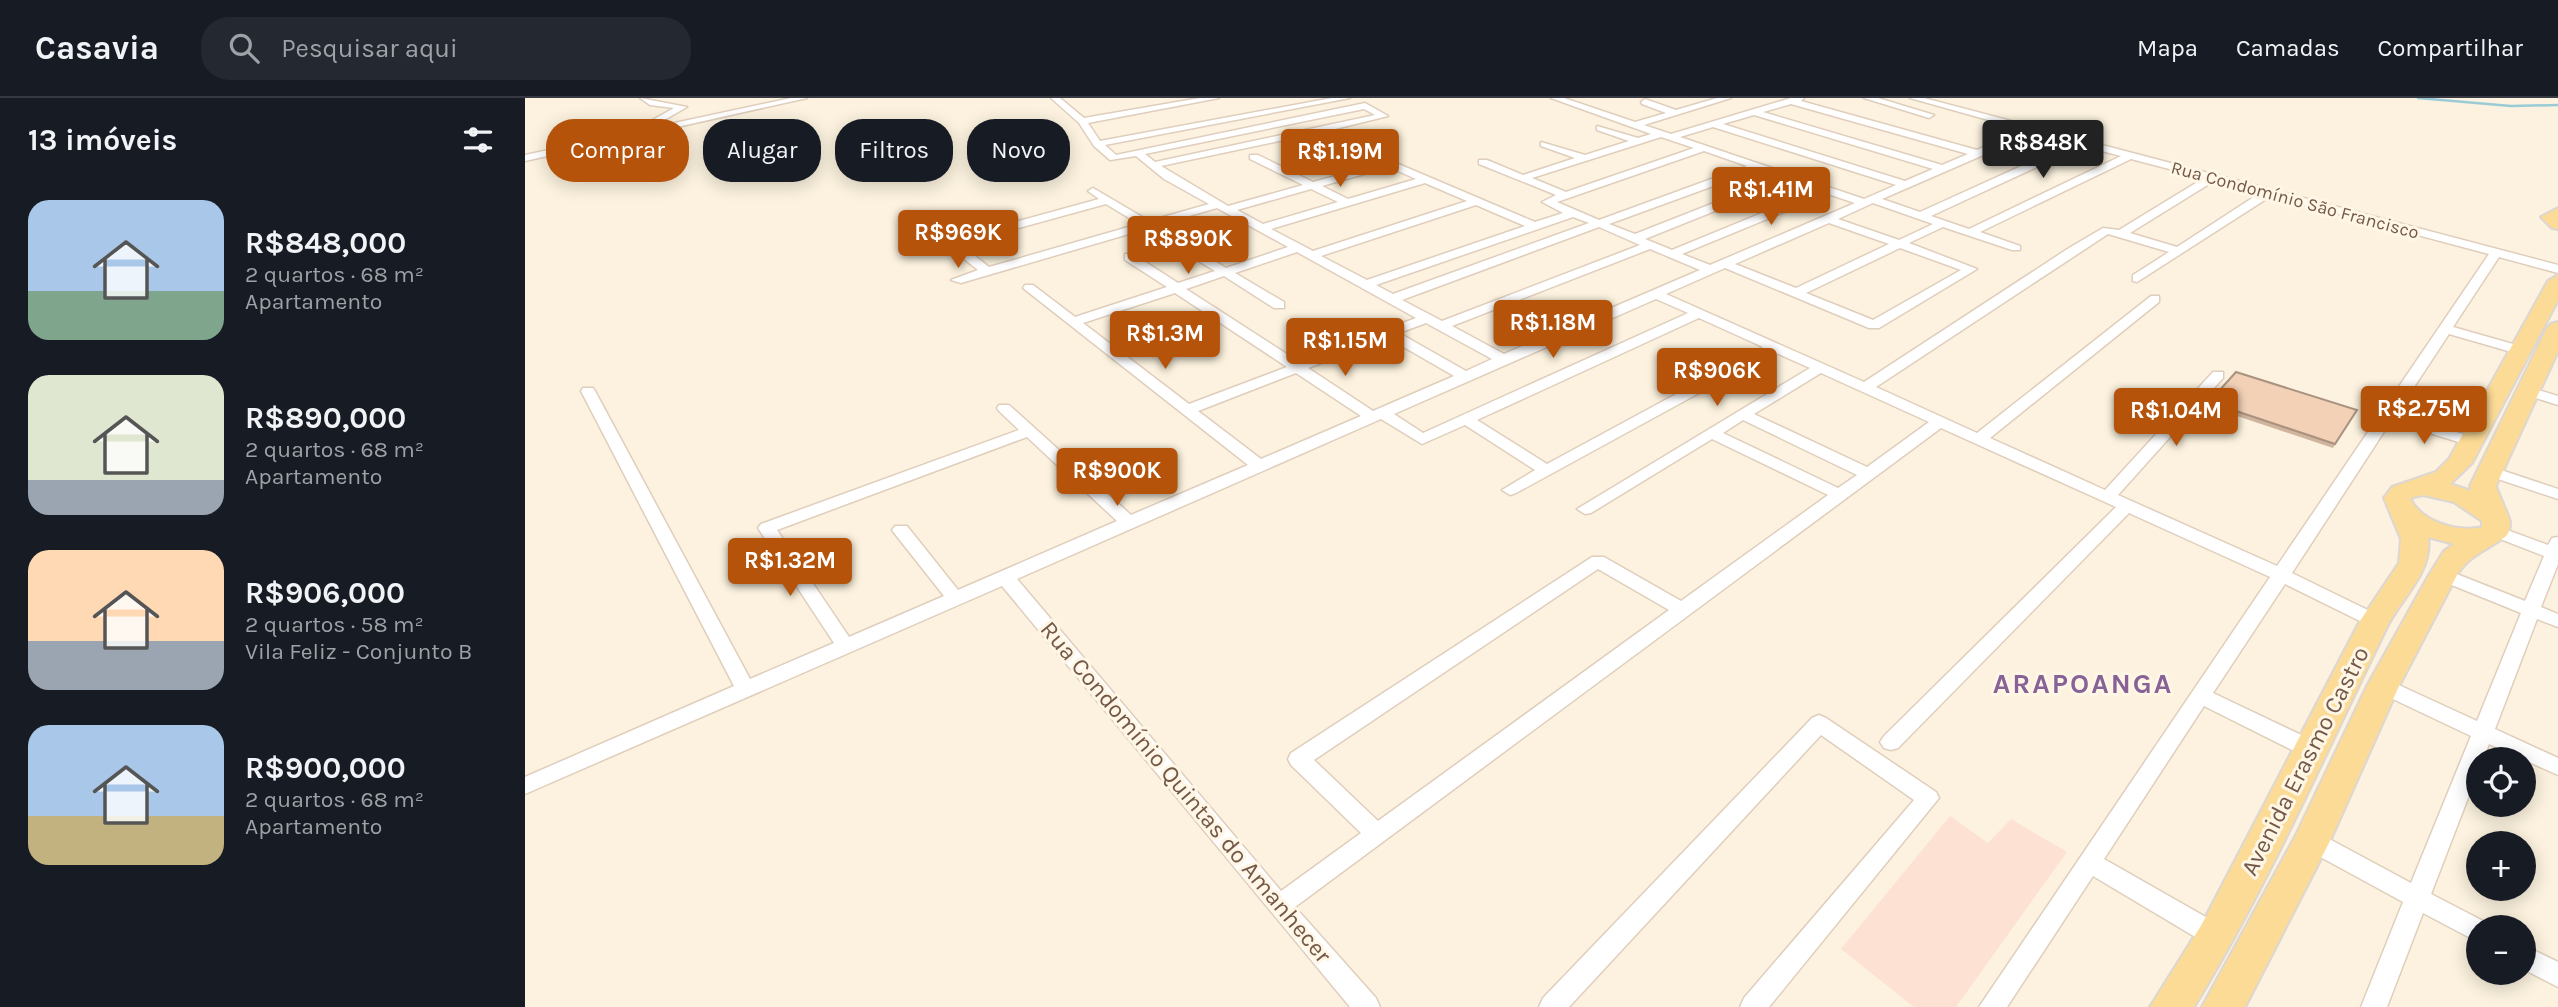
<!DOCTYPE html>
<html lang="pt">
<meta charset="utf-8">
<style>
:root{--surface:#171b24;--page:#242831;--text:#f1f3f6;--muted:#9ea1a6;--line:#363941;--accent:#b45309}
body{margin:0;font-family:Karla,sans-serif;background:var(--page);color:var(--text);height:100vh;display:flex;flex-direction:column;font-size:26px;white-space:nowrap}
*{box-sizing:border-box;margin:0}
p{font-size:23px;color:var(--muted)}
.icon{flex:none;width:38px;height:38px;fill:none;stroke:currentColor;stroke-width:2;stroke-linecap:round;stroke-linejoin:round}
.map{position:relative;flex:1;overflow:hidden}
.drawer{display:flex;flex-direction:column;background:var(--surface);width:525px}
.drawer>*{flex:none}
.top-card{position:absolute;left:21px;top:21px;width:665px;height:63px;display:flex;gap:14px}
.buttons{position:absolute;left:1941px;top:649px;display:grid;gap:14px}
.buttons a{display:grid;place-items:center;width:70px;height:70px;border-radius:50%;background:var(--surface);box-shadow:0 4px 18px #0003;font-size:35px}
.price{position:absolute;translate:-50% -60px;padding:0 16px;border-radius:7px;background:var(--accent);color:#fff;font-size:23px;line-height:46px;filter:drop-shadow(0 2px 4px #0008)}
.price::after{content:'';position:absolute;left:50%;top:42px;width:21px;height:16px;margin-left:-10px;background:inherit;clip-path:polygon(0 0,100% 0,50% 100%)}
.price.on{background:#222;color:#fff}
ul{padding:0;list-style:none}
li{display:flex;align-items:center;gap:21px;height:175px;padding:0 28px}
li span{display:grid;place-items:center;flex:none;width:196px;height:140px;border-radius:21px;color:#555}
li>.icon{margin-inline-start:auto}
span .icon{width:84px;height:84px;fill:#fffc;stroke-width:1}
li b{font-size:30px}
h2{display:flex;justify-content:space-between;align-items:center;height:84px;padding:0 28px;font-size:30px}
.pill{padding:0 24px;border-radius:28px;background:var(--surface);box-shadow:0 4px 18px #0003;font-size:24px;line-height:63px}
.pill.on{background:var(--accent);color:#fff}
header{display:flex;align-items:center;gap:42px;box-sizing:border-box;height:98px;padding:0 35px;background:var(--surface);border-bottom:2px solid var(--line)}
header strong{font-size:33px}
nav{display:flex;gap:38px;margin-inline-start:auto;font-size:24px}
.search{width:490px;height:63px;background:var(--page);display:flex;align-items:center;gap:18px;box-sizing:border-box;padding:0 24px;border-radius:28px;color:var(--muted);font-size:26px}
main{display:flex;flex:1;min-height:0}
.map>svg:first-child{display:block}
.commercial{fill:#fde1d3}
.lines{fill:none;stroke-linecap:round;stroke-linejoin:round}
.stream{stroke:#9acbd7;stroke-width:2.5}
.street-casing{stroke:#e0cebc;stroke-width:3}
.primary-casing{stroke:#ddd7d3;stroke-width:4}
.street{fill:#fff;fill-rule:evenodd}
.primary{fill:#fcdb96;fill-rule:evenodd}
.wall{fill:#d0b49d}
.building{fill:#f2d1b7;stroke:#a99280;stroke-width:2}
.labels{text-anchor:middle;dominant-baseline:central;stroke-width:6;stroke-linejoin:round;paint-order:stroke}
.far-street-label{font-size:18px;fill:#735847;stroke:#fff6e6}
.near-street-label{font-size:24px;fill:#735847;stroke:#fff6e6}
.district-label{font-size:28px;font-weight:bold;letter-spacing:2px;fill:#876296;stroke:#fff6e6}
</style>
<header>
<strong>Casavia</strong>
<div class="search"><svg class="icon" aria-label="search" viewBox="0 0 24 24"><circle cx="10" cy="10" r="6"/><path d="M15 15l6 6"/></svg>Pesquisar aqui</div>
<nav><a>Mapa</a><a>Camadas</a><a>Compartilhar</a></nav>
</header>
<main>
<section class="drawer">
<h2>13 imóveis<svg class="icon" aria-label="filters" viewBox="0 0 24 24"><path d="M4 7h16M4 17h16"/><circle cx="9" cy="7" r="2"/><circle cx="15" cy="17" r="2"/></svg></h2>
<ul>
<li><span style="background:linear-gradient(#a9c7e8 65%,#7fa58c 0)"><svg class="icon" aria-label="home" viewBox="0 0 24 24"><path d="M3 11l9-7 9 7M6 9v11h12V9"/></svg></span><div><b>R$848,000</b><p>2 quartos · 68 m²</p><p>Apartamento</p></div></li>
<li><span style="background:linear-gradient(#dfe7d0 75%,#9aa5b1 0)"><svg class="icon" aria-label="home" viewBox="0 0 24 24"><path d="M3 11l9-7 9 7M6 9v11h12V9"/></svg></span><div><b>R$890,000</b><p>2 quartos · 68 m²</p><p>Apartamento</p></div></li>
<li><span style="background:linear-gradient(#ffd9b3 65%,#9aa5b1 0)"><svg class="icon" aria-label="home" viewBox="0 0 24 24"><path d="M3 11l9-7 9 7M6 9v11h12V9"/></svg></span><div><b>R$906,000</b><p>2 quartos · 58 m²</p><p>Vila Feliz - Conjunto B</p></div></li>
<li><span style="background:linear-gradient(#a9c7e8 65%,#c2b280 0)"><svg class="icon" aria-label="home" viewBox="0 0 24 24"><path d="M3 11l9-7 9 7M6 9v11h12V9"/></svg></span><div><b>R$900,000</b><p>2 quartos · 68 m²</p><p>Apartamento</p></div></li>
</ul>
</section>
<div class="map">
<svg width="2033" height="909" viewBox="0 0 2033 909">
<rect width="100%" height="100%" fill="#fcf2df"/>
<polygon class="commercial" points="1425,718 1463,745 1486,721 1542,754 1431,909 1389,909 1316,851"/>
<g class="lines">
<polyline class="stream" points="1893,0 1986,8 2033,7"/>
<g class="street-casing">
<g id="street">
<polygon points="115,0 162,9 127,29 122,26 124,24 149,10 125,7"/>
<polygon points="266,0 282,0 0,63 0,57"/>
<path d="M526,0H535L559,20L675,0H694L563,25L575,43L807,0H825L580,47L591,57L840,5L863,18L798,34L1010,124L1038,115L1017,104L1031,97L954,66V62H962L998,77L1050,60L1016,48V44L1060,57L1104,43L1072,32V28L1113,40L1126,36L1026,0H1039L1110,24L1141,15L1117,6L1116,4L1120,1L1151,12L1192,0H1206L1119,27L1146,36L1266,0H1279L1276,3L1452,52L1499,32L1385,0H1399L2033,167V175L1974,159L1928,229L2002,250L2004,253L1997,257L1924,236L1872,315L1953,341L1956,344L1953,347H1943L1866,323L1767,475L1857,519L1859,523L1857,527H1843L1760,486L1688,595L1793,645L1796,651L1793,657L1785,659L1777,657L1679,608L1579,761L1700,830L1703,838L1700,846L1691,849L1682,846L1568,778L1482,909H1454L1745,479L1604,415L1373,650L1366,652L1359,650L1355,644L1359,638L1591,409L1416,330L770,809L851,900L855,909H825L477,488L0,696V679L209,588L56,293L58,290H68L70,293L225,581L309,545L233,430L236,426L494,332L474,313L472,310L474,307H484L606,417L723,367L498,190L500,187H508L550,219L642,189L600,162V156H608L653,185L690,173L621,131L436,185L426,182L453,172L401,131V127H409L428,141L574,101L563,93L568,90L624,123L684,106L639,81L611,58L585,62L569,48L554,25ZM1266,6L1443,56L1417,67L1238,14ZM839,11L850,17L630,64L620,56ZM1229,17L1408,71L1380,83L1198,26ZM1188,29L1371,87L1339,101L1155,39ZM1509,35L1547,45L1395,114L1357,101ZM787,36L855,66L788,84L733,57H725V61L778,87L703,108L636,68ZM1136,39L1169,50L1041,94L1007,80ZM1557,48L1596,58L1444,131L1406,118ZM1179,53L1222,68L1074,122L1032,104ZM1606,61L1679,80L1594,132L1578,130L1544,150L1339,284L1141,196L1200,170L1344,230H1354L1452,171L1384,145L1418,129L1487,152H1495V148L1455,134ZM864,69L891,81L823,101L797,88ZM1232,72L1255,79L1110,136L1084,126ZM1265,83L1293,92L1147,152L1120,141ZM1689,83L1735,95L1652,149L1605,135ZM900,85L942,103L788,153L746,131ZM786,91L813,104L738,126L712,112ZM1303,96L1330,105L1185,167L1157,156ZM1746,98L1964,156L1752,468L1593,397L1698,280V274H1688L1580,392L1465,340L1634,204V198H1626L1452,335L1351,289L1583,136L1644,154L1608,177V183L1612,184ZM1348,105L1408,126L1374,142L1313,121ZM581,106L614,126L464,169L435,146ZM951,107L1000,128L842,182L796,158ZM692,110L763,149L701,170L632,127ZM1048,119L1064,125L868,196L851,187ZM1304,125L1364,146L1271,190L1210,166ZM1074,129L1115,147L917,223L877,202ZM1375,150L1436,172L1348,222L1281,195ZM1125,151L1175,172L979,256L927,228ZM772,154L891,220L774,264L661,191L699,178L749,210H759V204L710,175ZM650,195L762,269L664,306L558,225ZM1131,201L1163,215L898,335L869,316ZM1174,220L1238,249L1022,366L952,322ZM901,225L967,261L941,273L874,235ZM863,240L929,278L848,313L783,270ZM1249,254L1285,270L1052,411L1060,416L1066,415L1187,341L1303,397L1156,503L1079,459H1067L766,655L763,661L766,667L836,735L756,793L492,481L856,321L897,346L940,327L1010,372L977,392L985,397L991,395ZM771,275L836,318L736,361L673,313ZM1296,275L1404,324L1342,369L1229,316ZM1218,322L1332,377L1313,390L1198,335ZM502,339L592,423L433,492L382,428H370L367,432L370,436L419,498L324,539L252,432ZM1073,471L1144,512L853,723L789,662Z"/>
<polygon points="1339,0 1353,0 1409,17 1404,20"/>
<polygon points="2003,289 2033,298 2033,307 1998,296 1996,293 1998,290"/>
<polygon points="1964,368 2033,391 2033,401 1958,376 1956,373"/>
<polygon points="1971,428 2023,447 2027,440 2033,439 2033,466 2016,509 2033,516 2033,529 2012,521 1970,631 2033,660 2033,677 1964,646 1958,662 1953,662 1953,674 1906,796 1962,825 1964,830 1953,830 1953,844 1898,815 1862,909 1836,909 1878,804 1779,750 1775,743 1779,736 1787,734 1795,736 1886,785 1946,638 1851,593 1848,588 1851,583 1865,583 1952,623 1996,515 1912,481 1909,477 1918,471 1924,473 2000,503 2019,458 1965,437 1962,433 1965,429"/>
<polygon points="1294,617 1301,620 1411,694 1414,700 1244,909 1215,909 1219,900 1389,702 1296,637 1044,909 1014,909 1018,900 1287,620"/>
<polygon points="1998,847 2033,864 2033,889 1998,871"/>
</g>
</g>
<g class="primary-casing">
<g id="primary">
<polygon points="2033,110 2033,131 2027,130 2016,119"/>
<path d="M2033,177V202L1947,365L1925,386L1946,393L1945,388L2022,230L2026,226L2033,224V253L1971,388C1974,398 1984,418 1985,424C1985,430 1984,436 1980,439C1962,452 1944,457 1932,477L1874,588L1805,743L1720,909H1677L1771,737L1842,588L1904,477L1919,453L1929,446L1903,439C1908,474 1877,499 1862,529C1800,656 1743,788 1669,909H1625L1677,826L1835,523L1874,465L1876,441L1859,400L1867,389L1911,374L1924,361L2023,183ZM1898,397L1929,404L1957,423V429C1933,435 1896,424 1885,400Z"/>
</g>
</g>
<use href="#street" class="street"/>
<use href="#primary" class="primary"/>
</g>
<polygon class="wall" points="1684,304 1832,312 1808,350 1682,308"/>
<polygon class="building" points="1711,274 1832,312 1810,346 1684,304"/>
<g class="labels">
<g class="far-street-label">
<text transform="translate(1770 102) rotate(15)">Rua Condomínio São Francisco</text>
</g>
<g class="near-street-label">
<text transform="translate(1780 663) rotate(-63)">Avenida Erasmo Castro</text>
<text transform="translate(661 694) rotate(50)">Rua Condomínio Quintas do Amanhecer</text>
</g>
<g class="district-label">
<text x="1558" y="585">ARAPOANGA</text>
</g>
</g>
</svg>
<div class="buttons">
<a><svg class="icon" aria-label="locate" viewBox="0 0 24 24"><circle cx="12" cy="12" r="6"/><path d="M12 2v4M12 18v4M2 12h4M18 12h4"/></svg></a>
<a>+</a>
<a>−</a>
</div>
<b class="price on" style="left:1518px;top:82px">R$848K</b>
<b class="price" style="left:815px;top:91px">R$1.19M</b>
<b class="price" style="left:1246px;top:129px">R$1.41M</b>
<b class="price" style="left:433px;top:172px">R$969K</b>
<b class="price" style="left:663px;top:178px">R$890K</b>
<b class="price" style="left:1028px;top:262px">R$1.18M</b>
<b class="price" style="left:640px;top:273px">R$1.3M</b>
<b class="price" style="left:820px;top:280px">R$1.15M</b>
<b class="price" style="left:1192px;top:310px">R$906K</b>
<b class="price" style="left:1899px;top:348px">R$2.75M</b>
<b class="price" style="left:1651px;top:350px">R$1.04M</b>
<b class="price" style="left:592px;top:410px">R$900K</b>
<b class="price" style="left:265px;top:500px">R$1.32M</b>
<div class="top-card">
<a class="pill on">Comprar</a>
<a class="pill">Alugar</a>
<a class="pill">Filtros</a>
<a class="pill">Novo</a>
</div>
</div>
</main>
